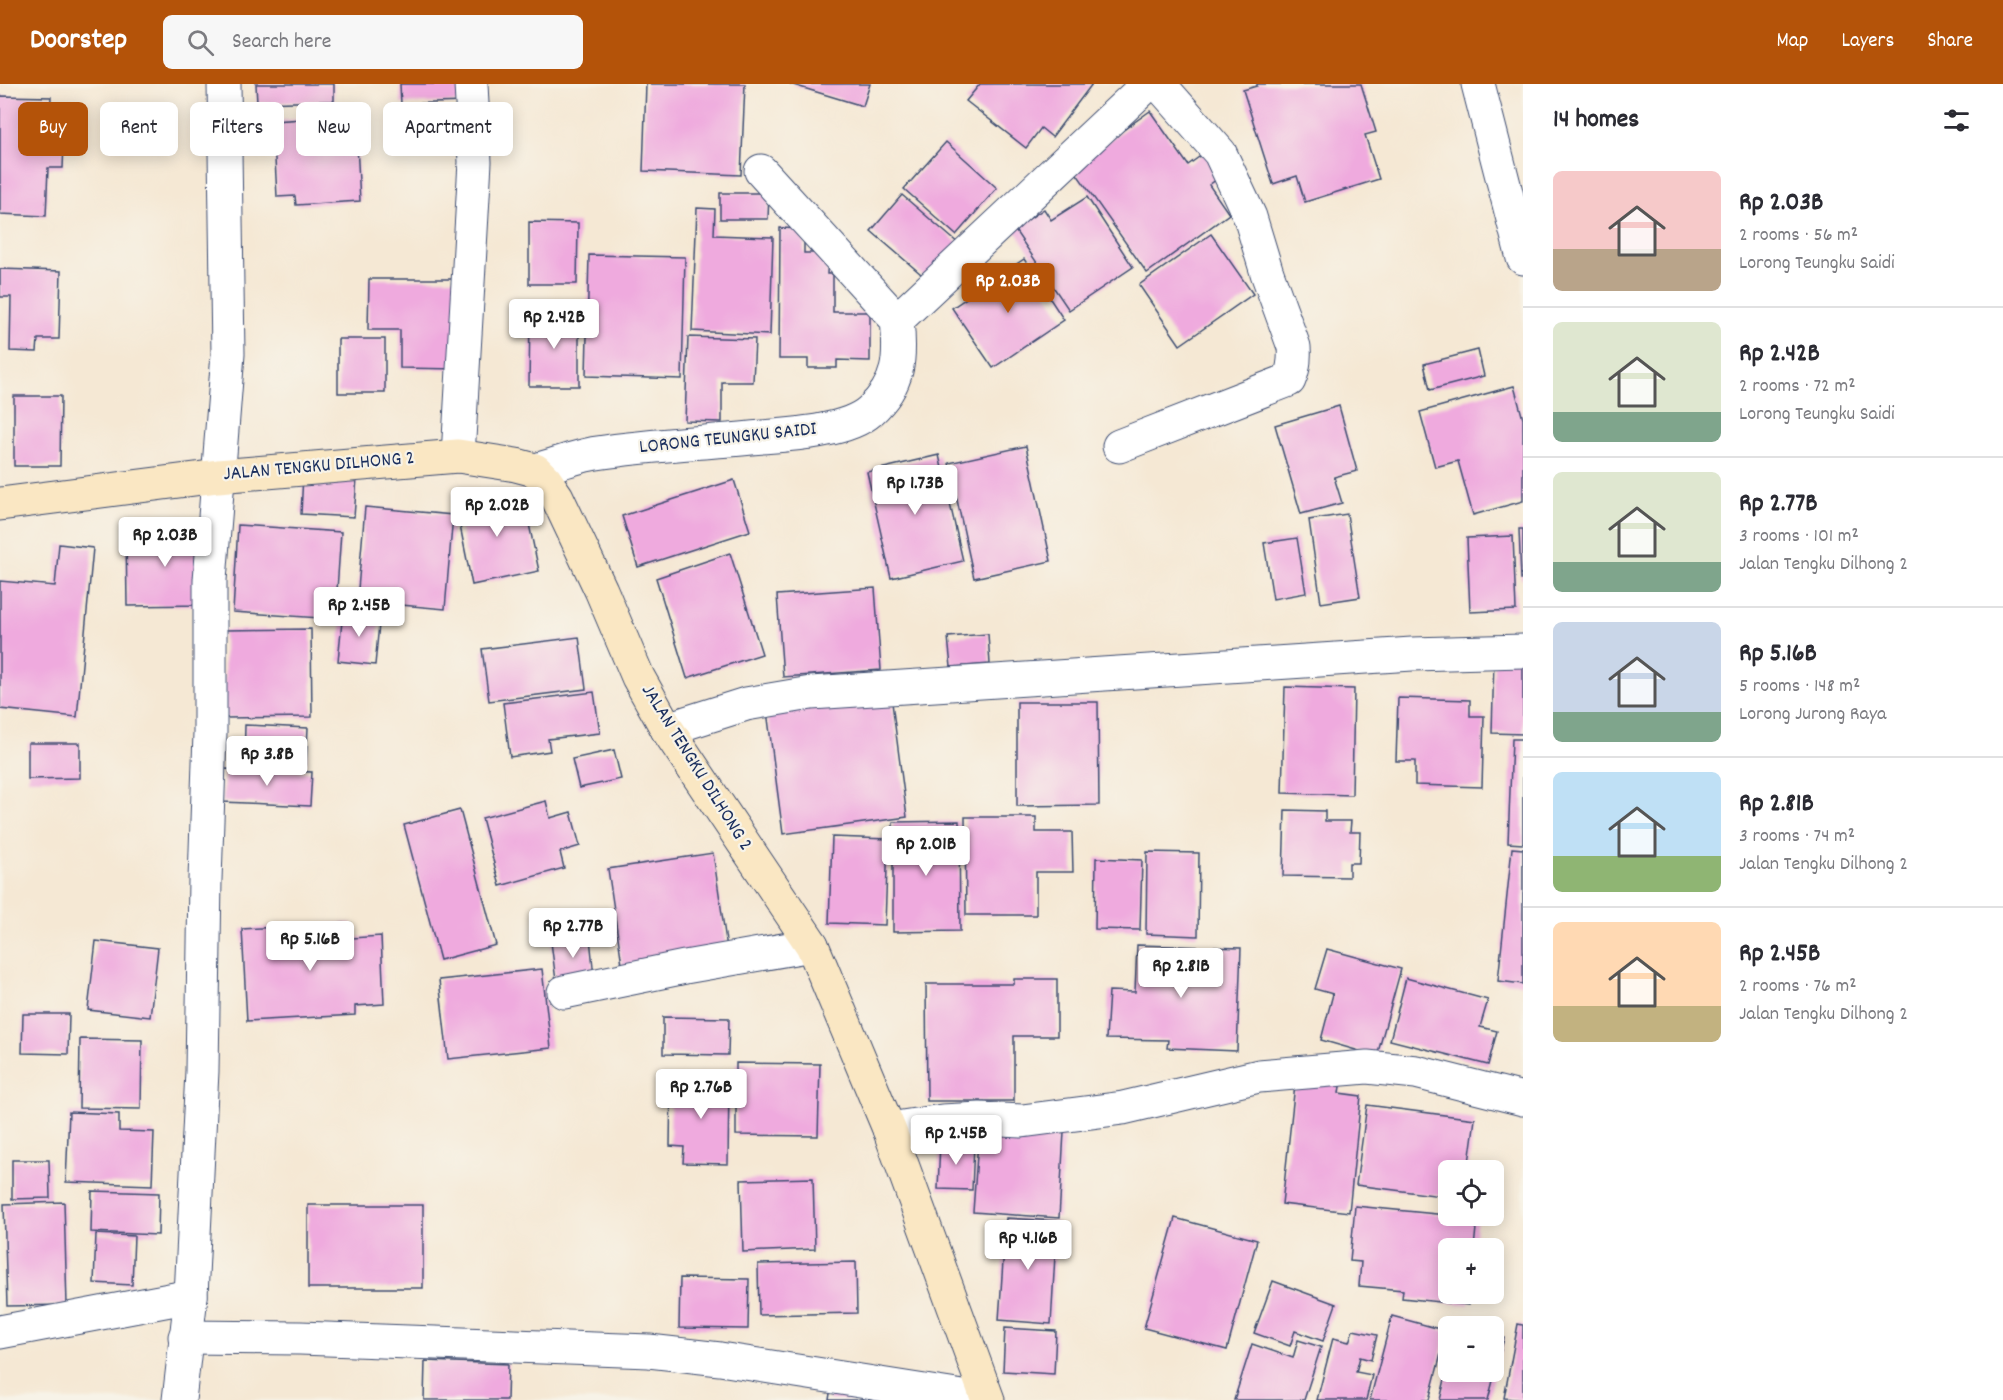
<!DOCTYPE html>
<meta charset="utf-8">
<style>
:root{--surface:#fff;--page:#f7f7f7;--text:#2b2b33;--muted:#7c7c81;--line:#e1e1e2;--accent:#b45309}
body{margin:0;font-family:Dekko,sans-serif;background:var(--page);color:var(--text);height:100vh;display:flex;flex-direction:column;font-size:22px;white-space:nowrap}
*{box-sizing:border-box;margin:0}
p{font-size:20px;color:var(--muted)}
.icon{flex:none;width:33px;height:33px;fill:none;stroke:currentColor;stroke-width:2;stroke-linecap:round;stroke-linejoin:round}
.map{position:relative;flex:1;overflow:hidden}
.panel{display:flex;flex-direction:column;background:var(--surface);width:480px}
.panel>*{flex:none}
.hud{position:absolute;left:18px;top:18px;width:570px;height:54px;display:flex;gap:12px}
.buttons{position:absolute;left:1438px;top:1076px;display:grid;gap:12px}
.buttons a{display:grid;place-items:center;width:66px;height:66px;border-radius:9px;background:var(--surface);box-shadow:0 3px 15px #0003;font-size:30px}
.price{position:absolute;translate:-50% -51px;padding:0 14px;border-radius:6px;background:#fff;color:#222;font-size:20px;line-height:39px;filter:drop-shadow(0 2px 3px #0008)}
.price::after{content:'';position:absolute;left:50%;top:36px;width:18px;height:14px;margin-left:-9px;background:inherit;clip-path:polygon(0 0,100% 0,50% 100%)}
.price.selected{background:var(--accent);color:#fff}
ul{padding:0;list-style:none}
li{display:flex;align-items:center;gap:18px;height:150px;padding:0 30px}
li+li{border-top:2px solid var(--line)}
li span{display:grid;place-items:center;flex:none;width:168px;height:120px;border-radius:9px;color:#555}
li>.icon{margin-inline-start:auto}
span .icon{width:72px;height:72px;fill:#fffc;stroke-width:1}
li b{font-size:26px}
h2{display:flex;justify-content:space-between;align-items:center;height:72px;padding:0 30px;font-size:26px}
.chip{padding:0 21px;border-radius:9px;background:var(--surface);box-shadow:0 3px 15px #0003;font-size:21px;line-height:54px}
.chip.selected{background:var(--accent);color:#fff}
header{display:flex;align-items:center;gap:36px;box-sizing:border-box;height:84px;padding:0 30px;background:var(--accent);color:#fff}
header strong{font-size:28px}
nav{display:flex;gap:33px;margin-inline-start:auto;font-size:21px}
.search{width:420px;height:54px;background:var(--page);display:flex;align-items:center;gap:15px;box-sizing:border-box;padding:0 21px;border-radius:9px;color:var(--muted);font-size:22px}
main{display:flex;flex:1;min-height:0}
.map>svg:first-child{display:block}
.building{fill:#efaade}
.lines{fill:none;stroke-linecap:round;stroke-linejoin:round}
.street-casing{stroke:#3c4b70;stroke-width:35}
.secondary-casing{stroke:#3c4b70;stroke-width:35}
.street{stroke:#fff;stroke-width:33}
.secondary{stroke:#fae7c3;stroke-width:33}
.labels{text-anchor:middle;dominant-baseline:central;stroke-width:4.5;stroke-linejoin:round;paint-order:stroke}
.street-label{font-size:20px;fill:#1b2f5e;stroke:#f7f3e8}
</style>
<header>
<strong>Doorstep</strong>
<div class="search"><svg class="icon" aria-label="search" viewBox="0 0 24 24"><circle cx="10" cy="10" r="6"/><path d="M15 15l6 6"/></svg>Search here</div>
<nav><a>Map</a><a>Layers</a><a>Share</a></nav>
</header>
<main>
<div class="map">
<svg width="1523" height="1316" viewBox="0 0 1523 1316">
<rect width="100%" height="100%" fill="#f7f3e8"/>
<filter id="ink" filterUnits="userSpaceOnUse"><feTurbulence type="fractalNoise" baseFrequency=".0167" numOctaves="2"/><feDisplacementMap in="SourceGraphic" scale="12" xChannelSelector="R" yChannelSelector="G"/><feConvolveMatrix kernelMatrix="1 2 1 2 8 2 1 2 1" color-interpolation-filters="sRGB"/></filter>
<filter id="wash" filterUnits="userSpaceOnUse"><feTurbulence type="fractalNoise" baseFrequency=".008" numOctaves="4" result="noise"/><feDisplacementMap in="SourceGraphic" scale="24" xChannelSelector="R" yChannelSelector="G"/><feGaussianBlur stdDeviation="1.35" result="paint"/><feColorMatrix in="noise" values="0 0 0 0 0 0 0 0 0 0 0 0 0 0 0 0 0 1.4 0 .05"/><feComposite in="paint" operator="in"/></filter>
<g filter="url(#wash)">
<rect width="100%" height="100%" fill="#f5e8d4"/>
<g id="blocks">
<g class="building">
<polygon points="256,0 334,0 334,17 257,19"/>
<polygon points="400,0 465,0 466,18 401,20"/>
<polygon points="646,0 745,0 741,91 643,87"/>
<polygon points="790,0 870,0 863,22"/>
<polygon points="980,0 1092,0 1052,53 1041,44 1026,64 966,17"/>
<polygon points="1257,0 1361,0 1376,48 1365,51 1379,95 1305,118 1297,92 1273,100 1243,6 1257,2"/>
<polygon points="0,12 51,13 50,34 65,35 63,84 48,84 46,132 0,130"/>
<polygon points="355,23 360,117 296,121 295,112 277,113 273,37 319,34 318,25"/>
<polygon points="1150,27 1188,81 1210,65 1227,88 1209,101 1229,130 1147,189 1072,83"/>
<polygon points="946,58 997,104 956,151 904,105"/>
<polygon points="720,109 769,109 768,135 720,135"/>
<polygon points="902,111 959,160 928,196 871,147"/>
<polygon points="1087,113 1133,183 1069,226 1014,145 1044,125 1051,136"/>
<polygon points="697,124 715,125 714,151 773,153 770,251 692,247"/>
<polygon points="529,138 578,139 577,200 529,200"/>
<polygon points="780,144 804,145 804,169 828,169 827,190 833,190 833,228 870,228 870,277 837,276 837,284 808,284 808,275 779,275"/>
<polygon points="1211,150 1253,210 1180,261 1139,201"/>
<polygon points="589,171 685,173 682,295 586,292"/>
<polygon points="1024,175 1064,236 993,284 952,224"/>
<polygon points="0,185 61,187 59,255 38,255 37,268 10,267 11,213 0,213"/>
<polygon points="369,195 459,195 458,285 400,284 400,246 368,246"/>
<polygon points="530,230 579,230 579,302 529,302"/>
<polygon points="688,253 755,255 753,298 722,298 722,338 685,337"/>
<rect x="338" y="255" width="47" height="54"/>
<polygon points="1478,266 1484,292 1430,306 1424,280"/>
<polygon points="1514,302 1523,335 1523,417 1473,431 1458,377 1435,383 1420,328"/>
<polygon points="14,312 61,312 60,382 14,382"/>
<polygon points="1339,322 1357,387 1334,393 1342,419 1301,430 1275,341"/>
<polygon points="1026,362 1051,477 974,494 949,379"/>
<polygon points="939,371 963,477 891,494 867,388"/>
<polygon points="303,391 357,394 354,433 301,430"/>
<polygon points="734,396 750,447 638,483 622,432"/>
<polygon points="522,407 539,487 472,501 456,422"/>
<polygon points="365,423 453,431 445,525 357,517"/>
<polygon points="1347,430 1360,513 1321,519 1309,436"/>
<polygon points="238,441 341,448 335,535 233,528"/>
<polygon points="1519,445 1523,445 1523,495 1521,495"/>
<polygon points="203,447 203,521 127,522 126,448"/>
<polygon points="1513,452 1516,526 1470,528 1467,454"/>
<polygon points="1297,454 1306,509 1273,515 1264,459"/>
<polygon points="59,460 93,464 77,633 0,625 0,497 55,502"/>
<polygon points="730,469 762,570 687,594 656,494"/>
<polygon points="875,504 881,586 783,593 777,511"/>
<polygon points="343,527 380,530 375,581 338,577"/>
<polygon points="311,545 312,633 225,634 224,546"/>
<polygon points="988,550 990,580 951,583 948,553"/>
<polygon points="579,553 586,605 489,617 482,565"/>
<polygon points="1494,573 1523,573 1523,650 1492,649"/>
<polygon points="1285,603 1354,605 1352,711 1282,709"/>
<polygon points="594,608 600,649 548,655 550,667 510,673 503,619"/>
<polygon points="891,611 907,733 783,750 767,627"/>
<polygon points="1398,614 1470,616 1470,632 1484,632 1482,703 1415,701 1415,677 1396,677"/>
<polygon points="1017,618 1098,618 1099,721 1017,722"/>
<polygon points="245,641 308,644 306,681 244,679"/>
<polygon points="1512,655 1523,655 1523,760 1508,759"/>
<polygon points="28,659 80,659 80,694 28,695"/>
<polygon points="614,666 621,695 579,704 572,675"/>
<polygon points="224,685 312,688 310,722 223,718"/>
<polygon points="546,717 550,734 571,728 580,762 560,768 564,784 500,802 482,734"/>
<polygon points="460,726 496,861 440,876 404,741"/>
<polygon points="1285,726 1325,727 1325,737 1351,737 1350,748 1360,748 1359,779 1349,779 1349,793 1283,792"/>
<polygon points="965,733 1036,733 1036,748 1072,748 1073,788 1036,788 1036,831 966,831"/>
<polygon points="959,737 960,847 893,848 893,738"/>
<polygon points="832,753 888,755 885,841 829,839"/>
<polygon points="1512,764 1523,765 1523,900 1498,897"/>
<polygon points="1147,768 1199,769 1198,852 1146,850"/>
<polygon points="713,769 728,871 623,887 608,785"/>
<polygon points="1096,774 1142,776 1140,846 1095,845"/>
<polygon points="351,839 352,854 381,852 384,920 355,922 355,931 247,937 242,845"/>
<polygon points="590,854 594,893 556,897 551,858"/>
<polygon points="96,857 158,864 150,933 88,926"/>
<polygon points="1137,861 1241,864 1237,967 1167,964 1168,956 1106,955 1109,907 1135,908"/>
<polygon points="1327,865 1401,885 1377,972 1321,956 1333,910 1315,905"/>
<polygon points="542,885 551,964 448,975 439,896"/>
<polygon points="1406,894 1488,916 1480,943 1497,947 1488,981 1390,956"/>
<polygon points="1014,895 1057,895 1057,952 1014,952 1014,1017 927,1017 926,900 1014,900"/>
<polygon points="23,930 69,930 68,970 22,969"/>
<polygon points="663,933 729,934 728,971 663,970"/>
<polygon points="80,955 142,956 141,1025 79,1024"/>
<polygon points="736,979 820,980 818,1052 736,1051"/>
<polygon points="1296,991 1341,996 1339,1009 1361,1012 1349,1128 1282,1120"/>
<polygon points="671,996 729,997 728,1080 683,1079 684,1063 670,1062"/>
<polygon points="1367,1021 1475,1035 1468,1086 1449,1086 1449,1113 1356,1101"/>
<polygon points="69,1028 119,1030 119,1047 154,1048 152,1101 66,1098"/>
<polygon points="979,1042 1064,1048 1059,1134 973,1128"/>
<polygon points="940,1058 974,1060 972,1106 938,1105"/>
<polygon points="12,1076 49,1076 50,1114 12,1115"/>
<polygon points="813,1094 815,1165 743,1168 741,1096"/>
<polygon points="92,1107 159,1109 158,1151 91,1148"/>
<polygon points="64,1118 67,1221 7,1222 4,1120"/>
<rect x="308" y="1121" width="115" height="83"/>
<polygon points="1355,1122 1477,1134 1474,1164 1449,1164 1449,1209 1470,1209 1469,1221 1402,1214 1403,1206 1359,1202 1361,1178 1350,1177"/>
<polygon points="1006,1134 1057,1137 1051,1240 999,1236"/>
<polygon points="1175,1134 1257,1156 1227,1266 1144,1244"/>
<polygon points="96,1150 134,1152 132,1201 94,1199"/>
<polygon points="856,1178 857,1229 759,1231 758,1180"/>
<polygon points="680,1194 749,1195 748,1245 679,1244"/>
<polygon points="1273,1197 1336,1220 1323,1257 1295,1247 1290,1262 1254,1249"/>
<polygon points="1392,1232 1447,1247 1429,1316 1370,1316"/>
<polygon points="1518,1240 1523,1241 1523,1316 1504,1314"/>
<polygon points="1005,1244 1056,1247 1054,1290 1003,1287"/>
<polygon points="1353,1246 1377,1251 1371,1276 1360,1273 1356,1288 1372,1291 1366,1316 1317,1316 1333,1254 1349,1258"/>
<polygon points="1494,1252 1504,1254 1488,1316 1440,1316 1447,1287 1494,1287"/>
<polygon points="1298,1256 1321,1263 1304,1316 1234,1316 1252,1260 1293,1274"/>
<polygon points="425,1277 508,1280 507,1316 424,1316"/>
<polygon points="831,1303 883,1316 829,1316"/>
</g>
</g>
</g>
<g filter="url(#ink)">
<use href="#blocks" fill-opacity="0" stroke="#3c4b70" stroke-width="1.5"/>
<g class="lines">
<g class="street-casing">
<g id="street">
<polyline points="1478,0 1523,174"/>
<polyline points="761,87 897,236"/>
<path d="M1119,362L1289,296C1294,285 1295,276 1294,263L1267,189L1250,133L1220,69L1159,0"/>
<polyline points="458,372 475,78 471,0"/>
<path d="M535,386C555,381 576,372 597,369C647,361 700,359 751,354C782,351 846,349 870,327C900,300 901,274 897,236L1148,0"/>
<polyline points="667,645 746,620 811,609 1412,570 1523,567"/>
<polyline points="564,908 685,883 812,861"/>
<polyline points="889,1045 942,1037 980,1035 1022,1037 1123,1024 1259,992 1367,983 1416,988 1523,1015"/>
<polyline points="0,1248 191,1212"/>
<polyline points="185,1253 300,1254 649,1267 720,1275 982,1316"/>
<polyline points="179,1316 191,1212 202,987 205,796 210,649 210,496 228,270 224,0"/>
</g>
</g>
<g class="secondary-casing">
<polyline id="secondary" points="0,420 218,392 458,372 516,381 535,386 546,397 557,413 601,506 638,593 667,645 812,861 889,1045 988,1316"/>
</g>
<use href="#street" class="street"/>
<use href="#secondary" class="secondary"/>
</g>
</g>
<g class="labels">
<g class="street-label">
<text transform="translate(728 355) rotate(-6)">LORONG TEUNGKU SAIDI</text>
<text transform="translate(319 383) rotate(-5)">JALAN TENGKU DILHONG 2</text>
<text transform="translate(696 684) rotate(58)">JALAN TENGKU DILHONG 2</text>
</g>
</g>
</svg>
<div class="buttons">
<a><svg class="icon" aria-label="locate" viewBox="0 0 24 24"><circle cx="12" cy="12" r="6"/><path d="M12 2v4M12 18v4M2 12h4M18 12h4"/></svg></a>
<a>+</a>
<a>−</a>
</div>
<b class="price selected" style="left:1008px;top:230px">Rp 2.03B</b>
<b class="price" style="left:554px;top:266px">Rp 2.42B</b>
<b class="price" style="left:915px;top:432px">Rp 1.73B</b>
<b class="price" style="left:497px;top:454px">Rp 2.02B</b>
<b class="price" style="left:165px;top:484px">Rp 2.03B</b>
<b class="price" style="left:359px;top:554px">Rp 2.45B</b>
<b class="price" style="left:267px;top:703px">Rp 3.8B</b>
<b class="price" style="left:926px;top:793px">Rp 2.01B</b>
<b class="price" style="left:573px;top:875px">Rp 2.77B</b>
<b class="price" style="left:310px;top:888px">Rp 5.16B</b>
<b class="price" style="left:1181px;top:915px">Rp 2.81B</b>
<b class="price" style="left:701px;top:1036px">Rp 2.76B</b>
<b class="price" style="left:956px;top:1082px">Rp 2.45B</b>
<b class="price" style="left:1028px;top:1187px">Rp 4.16B</b>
<div class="hud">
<a class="chip selected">Buy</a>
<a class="chip">Rent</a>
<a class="chip">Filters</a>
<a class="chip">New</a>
<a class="chip">Apartment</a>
</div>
</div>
<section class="panel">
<h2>14 homes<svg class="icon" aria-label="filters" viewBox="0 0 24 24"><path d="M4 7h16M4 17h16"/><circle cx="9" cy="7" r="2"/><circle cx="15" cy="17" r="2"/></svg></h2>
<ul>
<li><span style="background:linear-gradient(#f6c9c9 65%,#b9a48a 0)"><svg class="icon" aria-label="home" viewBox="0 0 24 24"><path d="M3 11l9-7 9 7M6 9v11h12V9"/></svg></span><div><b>Rp 2.03B</b><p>2 rooms · 56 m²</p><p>Lorong Teungku Saidi</p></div></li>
<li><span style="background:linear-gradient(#dfe7d0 75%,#7fa58c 0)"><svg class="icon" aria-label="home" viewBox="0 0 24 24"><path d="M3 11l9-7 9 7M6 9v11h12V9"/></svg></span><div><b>Rp 2.42B</b><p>2 rooms · 72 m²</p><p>Lorong Teungku Saidi</p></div></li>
<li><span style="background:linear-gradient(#dfe7d0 75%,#7fa58c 0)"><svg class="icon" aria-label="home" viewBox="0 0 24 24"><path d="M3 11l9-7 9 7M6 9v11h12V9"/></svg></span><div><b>Rp 2.77B</b><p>3 rooms · 101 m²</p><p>Jalan Tengku Dilhong 2</p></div></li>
<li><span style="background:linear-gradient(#c9d6e8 75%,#7fa58c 0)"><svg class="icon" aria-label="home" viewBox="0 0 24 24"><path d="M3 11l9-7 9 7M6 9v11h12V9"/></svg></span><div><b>Rp 5.16B</b><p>5 rooms · 148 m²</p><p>Lorong Jurong Raya</p></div></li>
<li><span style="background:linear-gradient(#bfe0f5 70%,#8fb573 0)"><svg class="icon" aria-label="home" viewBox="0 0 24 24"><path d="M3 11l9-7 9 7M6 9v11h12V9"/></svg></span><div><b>Rp 2.81B</b><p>3 rooms · 74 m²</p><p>Jalan Tengku Dilhong 2</p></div></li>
<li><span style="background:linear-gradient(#ffd9b3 70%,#c2b280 0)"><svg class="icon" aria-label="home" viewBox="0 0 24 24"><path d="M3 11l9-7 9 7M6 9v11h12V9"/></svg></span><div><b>Rp 2.45B</b><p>2 rooms · 76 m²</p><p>Jalan Tengku Dilhong 2</p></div></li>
</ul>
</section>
</main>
